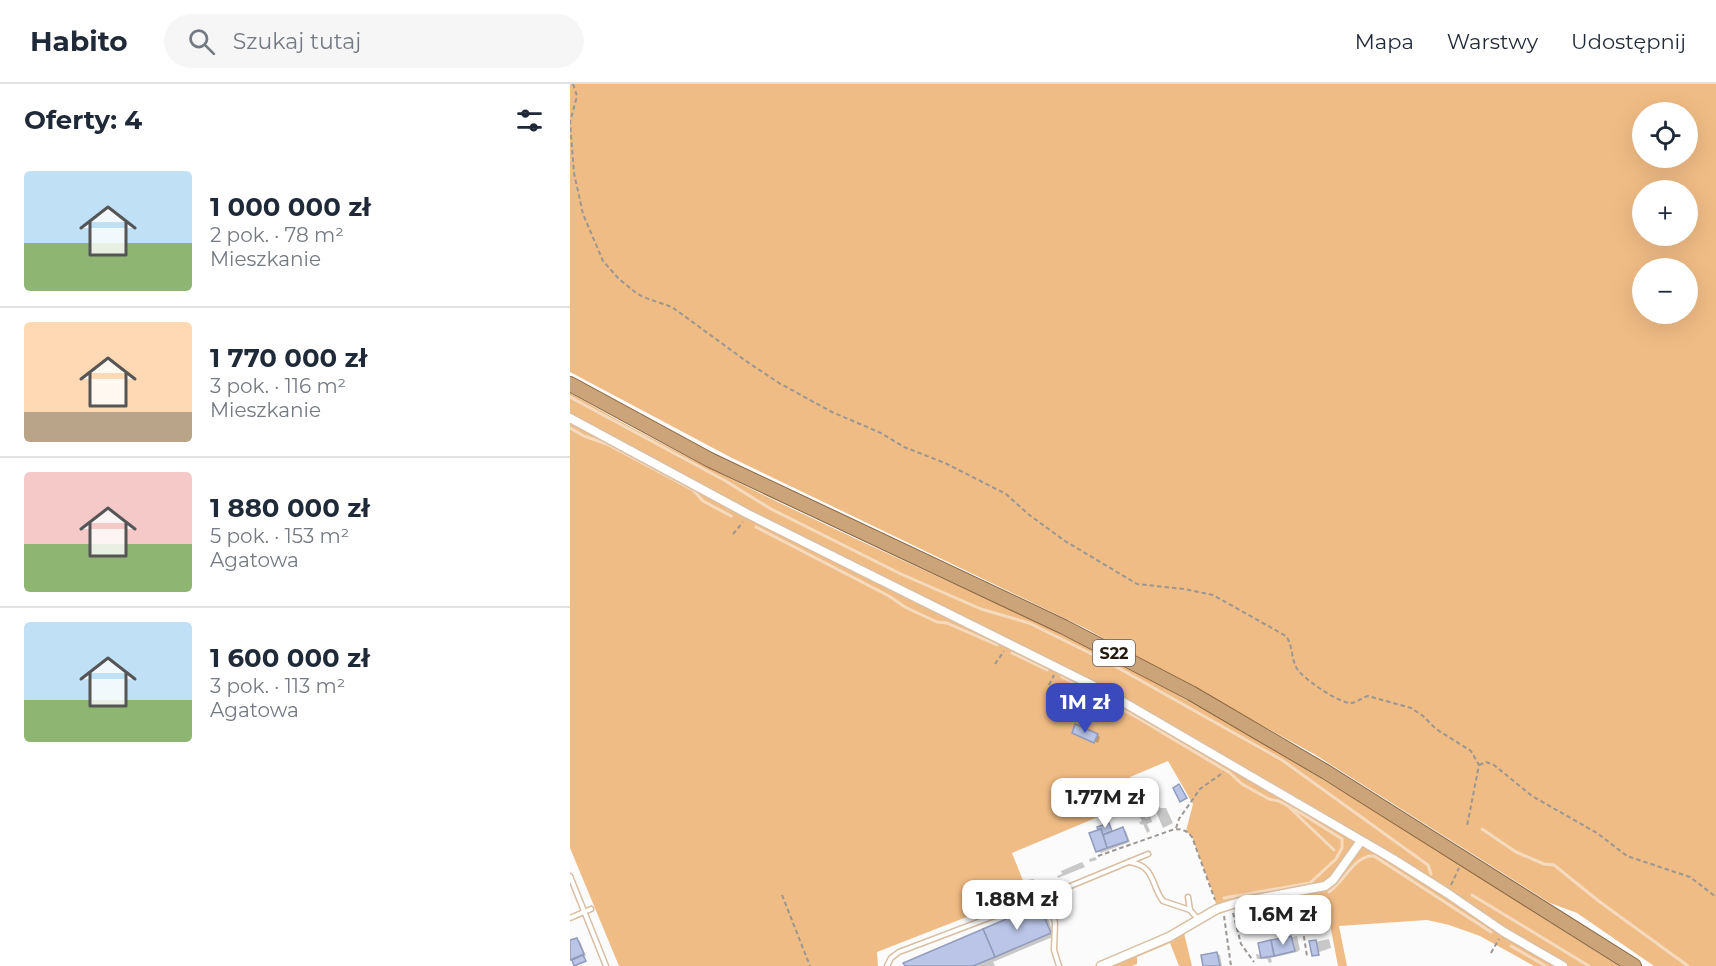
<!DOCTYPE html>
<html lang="pl">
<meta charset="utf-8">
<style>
:root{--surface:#fff;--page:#f6f6f7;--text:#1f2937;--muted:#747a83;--line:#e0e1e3;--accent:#3a4abd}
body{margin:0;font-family:Montserrat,sans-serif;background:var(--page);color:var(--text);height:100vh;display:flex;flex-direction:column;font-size:22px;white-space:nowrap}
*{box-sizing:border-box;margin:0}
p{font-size:20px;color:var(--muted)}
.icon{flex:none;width:33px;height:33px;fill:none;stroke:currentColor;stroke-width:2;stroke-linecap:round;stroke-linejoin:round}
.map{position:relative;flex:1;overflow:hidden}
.details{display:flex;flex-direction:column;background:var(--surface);width:570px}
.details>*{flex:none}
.fabs{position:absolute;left:1062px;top:18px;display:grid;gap:12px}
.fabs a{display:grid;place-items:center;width:66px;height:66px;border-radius:50%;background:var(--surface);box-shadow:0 6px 24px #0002;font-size:30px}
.price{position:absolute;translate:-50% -51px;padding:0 14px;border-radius:12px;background:#fff;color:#222;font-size:20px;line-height:39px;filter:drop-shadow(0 2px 3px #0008)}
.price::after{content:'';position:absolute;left:50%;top:36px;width:18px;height:14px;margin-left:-9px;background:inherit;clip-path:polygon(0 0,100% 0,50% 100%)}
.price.active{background:var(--accent);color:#fff}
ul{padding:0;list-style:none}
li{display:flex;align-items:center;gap:18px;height:150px;padding:0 24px}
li+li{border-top:2px solid var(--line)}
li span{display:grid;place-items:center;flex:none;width:168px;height:120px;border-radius:6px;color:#555}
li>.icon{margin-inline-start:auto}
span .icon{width:72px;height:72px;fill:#fffc;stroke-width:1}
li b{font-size:26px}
h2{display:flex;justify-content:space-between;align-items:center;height:72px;padding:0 24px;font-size:26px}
header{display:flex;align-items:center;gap:36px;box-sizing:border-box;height:84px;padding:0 30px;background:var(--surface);border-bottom:2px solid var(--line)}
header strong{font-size:28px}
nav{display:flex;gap:33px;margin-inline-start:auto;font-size:21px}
.search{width:420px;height:54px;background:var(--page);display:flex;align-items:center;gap:15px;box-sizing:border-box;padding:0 21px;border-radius:33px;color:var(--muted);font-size:22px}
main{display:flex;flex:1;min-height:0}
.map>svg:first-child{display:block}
.green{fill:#f0bc85;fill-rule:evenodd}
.shadow{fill:#0003}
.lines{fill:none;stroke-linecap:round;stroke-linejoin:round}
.stream{stroke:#f6dabe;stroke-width:3}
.building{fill:#bac5e7;stroke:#919bbb;stroke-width:1.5}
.service-casing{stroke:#d9bea2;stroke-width:7}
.minor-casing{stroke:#d9bea2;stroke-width:11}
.trunk-casing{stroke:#89653f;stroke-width:16}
.path{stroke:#9b9692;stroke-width:2;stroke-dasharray:4.5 3;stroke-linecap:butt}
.service{stroke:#fff;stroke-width:4}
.minor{stroke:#fff;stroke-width:8}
.trunk{stroke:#cca47a;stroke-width:14}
.labels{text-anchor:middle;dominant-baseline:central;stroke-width:6;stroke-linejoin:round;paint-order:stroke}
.shield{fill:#fff;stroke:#665f58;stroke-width:1.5}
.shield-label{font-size:16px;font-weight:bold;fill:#241a10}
</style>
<header>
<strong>Habito</strong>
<div class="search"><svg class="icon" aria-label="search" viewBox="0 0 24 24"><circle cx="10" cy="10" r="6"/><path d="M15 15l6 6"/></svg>Szukaj tutaj</div>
<nav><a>Mapa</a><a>Warstwy</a><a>Udostępnij</a></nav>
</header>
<main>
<section class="details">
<h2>Oferty: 4<svg class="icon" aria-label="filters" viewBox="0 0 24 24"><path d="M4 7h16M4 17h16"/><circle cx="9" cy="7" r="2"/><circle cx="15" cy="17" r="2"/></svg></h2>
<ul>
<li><span style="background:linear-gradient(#bfe0f5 60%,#8fb573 0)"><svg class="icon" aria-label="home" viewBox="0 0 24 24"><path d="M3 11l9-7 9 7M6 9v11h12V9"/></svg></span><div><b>1 000 000 zł</b><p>2 pok. · 78 m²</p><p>Mieszkanie</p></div></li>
<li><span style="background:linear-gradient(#ffd9b3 75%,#b9a48a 0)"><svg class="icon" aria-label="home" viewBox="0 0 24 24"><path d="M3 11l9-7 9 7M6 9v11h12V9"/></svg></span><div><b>1 770 000 zł</b><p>3 pok. · 116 m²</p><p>Mieszkanie</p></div></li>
<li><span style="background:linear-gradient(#f6c9c9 60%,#8fb573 0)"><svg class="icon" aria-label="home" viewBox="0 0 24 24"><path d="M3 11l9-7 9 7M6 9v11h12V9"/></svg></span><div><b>1 880 000 zł</b><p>5 pok. · 153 m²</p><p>Agatowa</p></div></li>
<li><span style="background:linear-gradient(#bfe0f5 65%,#8fb573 0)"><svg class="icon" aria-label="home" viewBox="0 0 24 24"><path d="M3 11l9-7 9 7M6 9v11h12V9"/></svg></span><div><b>1 600 000 zł</b><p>3 pok. · 113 m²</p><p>Agatowa</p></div></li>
</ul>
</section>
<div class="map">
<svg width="1146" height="882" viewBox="0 0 1146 882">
<rect width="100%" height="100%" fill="#fbfbfb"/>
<g class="green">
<path d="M0,0H1146V882H1084L1007,829L980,819L744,670L515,544L160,373L0,288ZM1072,28H1118V74H1072ZM1072,106H1118V152H1072ZM1072,184H1118V230H1072Z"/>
<path d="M0,309C75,352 151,391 229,428C341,482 456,530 566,588C732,677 890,782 1049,882H964L910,852L879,841L857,836L769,842L777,882H768L758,830L731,834L726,808L647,825L644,812L622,753L616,747L623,720L598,677L560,693L564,707L555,710L559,720L442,769L458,809L307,868L308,882H49L0,764Z"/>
<polygon points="613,845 622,882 609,882 600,859 567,873 567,880 562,882 531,882"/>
</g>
<g class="shadow">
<polygon points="506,650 527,651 530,653 528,659"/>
<polygon points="585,714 590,724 596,724 603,739 593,744 581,716"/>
<polygon points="579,727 582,738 577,740 580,747 577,749 573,740 571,741 569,738 572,737 570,733 573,732 578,735 574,728"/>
<polygon points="540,741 542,749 553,745 556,747 560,758 531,769 527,767 529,744"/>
<polygon points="525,773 527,776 520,778 519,775"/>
<polygon points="512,778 515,783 488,794 487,792 492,790 491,787"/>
<polygon points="464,795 465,799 458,800 457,796"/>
<polygon points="469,823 474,826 485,852 423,878 425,882 336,882"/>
<polygon points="727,852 730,866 727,868 701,874 702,878 699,879 697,875 687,875 686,870 692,871 689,860"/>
<polygon points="7,855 10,857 16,872 14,873 16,878 6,882 4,877 0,877 0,858"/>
<polygon points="759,855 761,864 749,868 749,871 743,871 741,859"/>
<polygon points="647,870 650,871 652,882 635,882"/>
</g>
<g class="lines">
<g class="stream">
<polyline points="0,313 154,396 201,425 331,490 411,525 459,539 536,577 712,676 858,781 861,790"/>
<polyline points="0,344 14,352 37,360 110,399 123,406 133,417 161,432"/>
<polyline points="186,443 319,512 335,523 367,538 377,539 427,561"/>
<polyline points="442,569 477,586"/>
<polyline points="492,593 568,634 660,689 672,700 699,715 709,717 734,731 772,755 772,764 766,775 740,799 654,814"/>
<polyline points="720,724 764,766"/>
<polyline points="912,745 946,768 974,780 984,781 1030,818 1118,882"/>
<path d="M759,808C775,797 785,770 804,772L921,848"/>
<polyline points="902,811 1019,882"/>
<polyline points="941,862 976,882"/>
</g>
</g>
<g class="building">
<polygon points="505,640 528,650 524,659 502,649"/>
<polygon points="609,700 617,714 610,718 603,704"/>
<polygon points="539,739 542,747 533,751 531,745 528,746 527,743"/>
<polygon points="553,743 558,757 537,764 533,751"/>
<polygon points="531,745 537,764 526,768 519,749"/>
<polygon points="469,821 481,849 425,873 413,845"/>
<polygon points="413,845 425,873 403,882 335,882 333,879"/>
<polygon points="721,852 725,867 704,872 701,856"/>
<polygon points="7,854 14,870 0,876 0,856"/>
<polygon points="701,856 704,872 691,874 688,859"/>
<polygon points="746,856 749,871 742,872 739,857"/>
<polygon points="647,868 650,882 633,882 631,871"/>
<polygon points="13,871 16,877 4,882 2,876"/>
</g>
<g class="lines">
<g class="service-casing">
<g id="service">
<path d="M559,778C586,782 580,800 593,817L620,826L628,835"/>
<polyline points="0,792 36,882"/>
<polyline points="479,811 485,839 484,866 489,882"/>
<polyline points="618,813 620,826"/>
<polyline points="0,834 21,825"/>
<polyline points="317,882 321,874 329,868 469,815 578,770"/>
</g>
</g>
<g class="minor-casing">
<g id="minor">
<polyline points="0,334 178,430 536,608 823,775 877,809 934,848 993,882"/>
<polyline points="531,882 599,853 647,825 666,819 755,802 763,796 791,757"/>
</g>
</g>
<g class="trunk-casing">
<polyline id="trunk" points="0,300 140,376 494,543 621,609 756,688 1064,882"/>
</g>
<g class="path">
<path d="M3,0L7,12L0,38L4,89L13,130L33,177L49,195L65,208L73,213L102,223L176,277L209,299L262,328L311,349L334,363L375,379L436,410L458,430L495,457L567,500L614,505L643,511L716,552C723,562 721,573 726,583C730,593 770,620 781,619C787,619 792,613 798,612L841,624L853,632L866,645L901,667L909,681L897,742"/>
<polyline points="163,450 173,438"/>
<polyline points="425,580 434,567"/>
<polyline points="479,601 484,591"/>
<polyline points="909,681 916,678 924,681 962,712 1027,749 1057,772 1120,793 1146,813"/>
<polyline points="606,744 609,735 630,705 654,688"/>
<path d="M528,772L602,746C610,744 617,746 622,753L645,816"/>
<polyline points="881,801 889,784"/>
<polyline points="212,811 240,882"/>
<polyline points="728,815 737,872"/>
<polyline points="663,829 671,860 684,878"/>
<polyline points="654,832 661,882"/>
<polyline points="921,869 929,855"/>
</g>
<use href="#service" class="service"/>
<use href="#minor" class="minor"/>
<use href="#trunk" class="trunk"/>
</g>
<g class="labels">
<rect class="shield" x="523" y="556" width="42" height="26" rx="4.5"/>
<g class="shield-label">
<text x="544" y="569">S22</text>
</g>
</g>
</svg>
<div class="fabs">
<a><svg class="icon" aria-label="locate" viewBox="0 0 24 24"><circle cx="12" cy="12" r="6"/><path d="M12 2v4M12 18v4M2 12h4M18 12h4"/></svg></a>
<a>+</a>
<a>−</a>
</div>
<b class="price active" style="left:515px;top:650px">1M zł</b>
<b class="price" style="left:535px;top:745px">1.77M zł</b>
<b class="price" style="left:447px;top:847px">1.88M zł</b>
<b class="price" style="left:713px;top:862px">1.6M zł</b>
</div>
</main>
